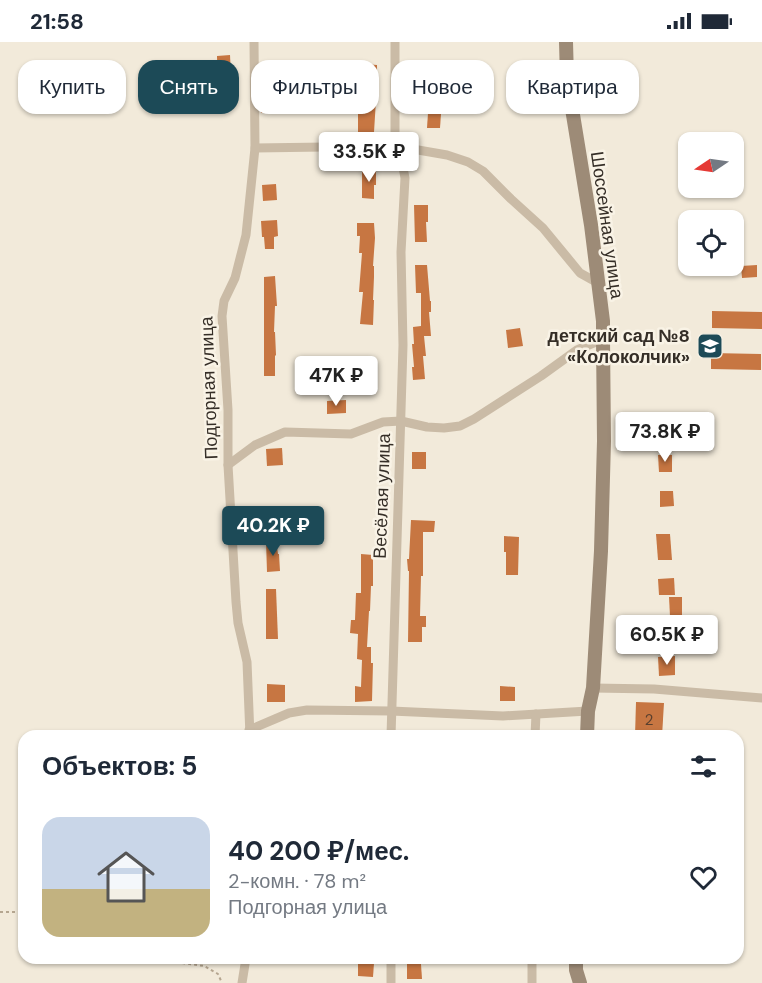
<!DOCTYPE html>
<html lang="ru">
<meta charset="utf-8">
<style>
:root{--surface:#fff;--page:#f2f2f3;--text:#1f2937;--muted:#747a83;--line:#e0e1e3;--accent:#1c4a57}
body{margin:0;font-family:"DM Sans",sans-serif;background:var(--page);color:var(--text);height:100vh;display:flex;flex-direction:column;font-size:22px;white-space:nowrap}
*{box-sizing:border-box;margin:0}
p{font-size:20px;color:var(--muted)}
.icon{flex:none;width:33px;height:33px;fill:none;stroke:currentColor;stroke-width:2;stroke-linecap:round;stroke-linejoin:round}
.map{position:relative;flex:1;overflow:hidden}
.sheet{position:absolute;left:18px;top:688px;width:726px;height:234px;display:flex;flex-direction:column;background:var(--surface);border-radius:18px;box-shadow:0 2px 4px #0004}
.sheet>*{flex:none}
.hud{position:absolute;left:18px;top:18px;width:726px;height:54px;display:flex;gap:12px}
.needle{width:39px;rotate:257deg}
.tools{position:absolute;left:678px;top:90px;display:grid;gap:12px}
.tools a{display:grid;place-items:center;width:66px;height:66px;border-radius:12px;background:var(--surface);box-shadow:0 2px 4px #0004;font-size:30px}
.price{position:absolute;translate:-50% -51px;padding:0 14px;border-radius:6px;background:#fff;color:#222;font-size:20px;line-height:39px;filter:drop-shadow(0 2px 3px #0008)}
.price::after{content:'';position:absolute;left:50%;top:36px;width:18px;height:14px;margin-left:-9px;background:inherit;clip-path:polygon(0 0,100% 0,50% 100%)}
.price.active{background:var(--accent);color:#fff}
ul{padding:0;list-style:none}
li{display:flex;align-items:center;gap:18px;height:150px;padding:0 24px}
li+li{border-top:2px solid var(--line)}
li span{display:grid;place-items:center;flex:none;width:168px;height:120px;border-radius:18px;color:#555}
li>.icon{margin-inline-start:auto}
span .icon{width:72px;height:72px;fill:#fffc;stroke-width:1}
li b{font-size:26px}
h2{display:flex;justify-content:space-between;align-items:center;height:72px;padding:0 24px;font-size:26px}
.pill{padding:0 21px;border-radius:18px;background:var(--surface);box-shadow:0 2px 4px #0004;font-size:21px;line-height:54px}
.pill.active{background:var(--accent);color:#fff}
.status{display:flex;justify-content:space-between;align-items:center;height:42px;padding:0 30px;background:var(--surface);direction:ltr}
.status svg{height:16px;fill:currentColor}
.map>svg:first-child{display:block}
.building{fill:#c77642}
.lines{fill:none;stroke-linecap:round;stroke-linejoin:round}
.path{stroke:#b5a690;stroke-width:2;stroke-dasharray:3 3;stroke-linecap:butt}
.street{stroke:#cabba6;stroke-width:9}
.secondary{stroke:#9d8b77;stroke-width:14}
.labels{text-anchor:middle;dominant-baseline:central;stroke-width:5;stroke-linejoin:round;paint-order:stroke}
.number-label{font-size:15px;fill:#5a402e}
.street-label{font-size:18px;fill:#352e27;stroke:#f9f3e6}
.poi-label{font-size:18px;font-weight:bold;fill:#352e27;stroke:#f9f3e6;text-anchor:end}
</style>
<div class="status"><b>21:58</b><svg viewBox="0 0 49 12"><path d="M0 12V9h3v3zM5 12V6h3v6zM10 12V3h3v9zM15 12V0h3v12zM26 1h20v11H26zM47 4h2v5h-2z"/></svg></div>
<div class="map">
<svg width="762" height="941" viewBox="0 0 762 941">
<rect width="100%" height="100%" fill="#f2eada"/>
<g class="building">
<polygon points="230,13 232,55 218,55 217,14"/>
<polygon points="364,22 377,23 377,37 364,37"/>
<polygon points="428,28 439,29 439,46 428,46"/>
<polygon points="274,54 275,70 261,71 261,55"/>
<polygon points="363,58 376,58 374,90 358,90 358,72 363,72"/>
<polygon points="428,71 441,72 440,86 427,86"/>
<polygon points="362,126 376,126 376,143 374,143 374,157 362,156"/>
<polygon points="276,142 277,158 263,159 262,143"/>
<polygon points="414,163 428,163 428,180 426,180 427,200 415,200"/>
<polygon points="277,178 278,194 274,195 274,207 265,207 264,195 262,195 261,179"/>
<polygon points="357,181 374,181 375,196 373,224 374,224 374,235 373,258 374,258 373,283 360,282 363,250 359,250 362,211 359,211 360,194 357,194"/>
<polygon points="415,223 427,223 430,259 431,259 431,270 429,270 431,294 424,294 426,314 423,314 425,337 413,338 412,325 414,325 412,302 414,302 413,285 421,284 421,251 416,251"/>
<polygon points="757,223 757,235 742,236 741,224"/>
<polygon points="275,234 277,264 275,264 274,290 275,290 276,313 275,314 275,334 264,334 264,235"/>
<polygon points="712,269 762,270 762,287 712,286"/>
<polygon points="520,286 523,304 508,306 506,288"/>
<polygon points="711,311 761,312 761,328 711,327"/>
<polygon points="346,358 346,371 327,372 327,359"/>
<polygon points="282,406 283,423 267,424 266,407"/>
<rect x="412" y="410" width="14" height="17"/>
<polygon points="658,413 672,413 672,430 659,430"/>
<polygon points="660,449 673,449 674,464 660,465"/>
<polygon points="411,478 435,479 434,490 423,490 423,534 421,534 420,574 426,574 426,585 422,585 422,600 408,600 409,529 408,529 407,517 409,517"/>
<polygon points="656,492 670,492 672,518 658,518"/>
<polygon points="504,494 519,495 518,533 506,533 506,510 504,510"/>
<polygon points="276,498 278,512 279,512 280,529 267,530 266,499"/>
<polygon points="361,512 373,513 373,544 371,544 370,569 369,569 367,605 371,605 371,621 373,621 372,659 355,660 355,644 361,645 362,618 357,617 358,592 350,591 351,578 355,578 356,551 361,551"/>
<polygon points="674,536 675,553 659,553 658,537"/>
<polygon points="266,547 276,547 278,597 266,597"/>
<polygon points="669,555 682,555 682,573 670,574"/>
<polygon points="677,576 677,592 660,593 660,577"/>
<polygon points="675,614 675,633 659,634 658,615"/>
<polygon points="267,642 285,643 285,660 267,660"/>
<polygon points="500,644 515,645 515,659 500,659"/>
<polygon points="636,660 664,661 662,694 635,694"/>
<polygon points="358,920 374,921 373,935 358,934"/>
<polygon points="407,922 421,922 422,937 407,937"/>
</g>
<g class="lines">
<g class="path">
<polyline points="0,870 24,870"/>
<polyline points="165,916 175,920 204,924 218,932 222,941"/>
</g>
<g class="street">
<polyline points="255,106 395,104 447,113 468,120 483,129 511,157 543,186 580,231 598,241"/>
<polyline points="228,423 255,403 285,390 351,392 383,380 401,379 427,385 444,386 460,384 474,377 541,334 577,308 603,297"/>
<polyline points="593,646 654,647 762,656"/>
<polyline points="249,688 289,671 307,668 391,669 503,674 588,669"/>
<polyline points="250,694 247,620 238,581 236,560 228,423 228,368 222,274 224,259 235,236 246,193 255,106 254,0"/>
<polyline points="391,694 403,303 401,210 405,136 401,115 395,104 395,0"/>
<polyline points="535,694 536,672"/>
<polyline points="391,916 391,941"/>
<polyline points="242,941 246,916"/>
<polyline points="532,941 532,916"/>
</g>
<g class="secondary">
<polyline points="566,0 567,36 591,183 603,279 603,297 604,399 601,509 593,646 588,669 587,694"/>
<polyline points="576,916 576,928 580,941"/>
</g>
</g>
<defs>
<g id="school-square" transform="scale(1.35)"><rect x="-9" y="-9" width="18" height="18" rx="4" fill="#1c4a57" stroke="#f9f3e6"/><path d="M0-5L7-2L0 1L-7-2ZM-4 1L0 2.5L4 1V4Q0 6-4 4Z" fill="#fff"/></g>
</defs>
<g fill-rule="evenodd">
<use href="#school-square" x="710" y="304"/>
</g>
<g class="labels">
<g class="number-label">
<text x="649" y="678">2</text>
</g>
<g class="street-label">
<text transform="translate(607 183) rotate(82)">Шоссейная улица</text>
<text transform="translate(209 346) rotate(-92)">Подгорная улица</text>
<text transform="translate(382 454) rotate(-88)">Весёлая улица</text>
</g>
<g class="poi-label">
<text x="690" y="294">детский сад №8<tspan x="690" dy="21">«Колоколчик»</tspan></text>
</g>
</g>
</svg>
<div class="tools">
<a><svg class="needle" viewBox="-14 -14 28 28"><path d="M0-13l5 13h-10z" fill="#e53935"/><path d="M0 13l5-13h-10z" fill="#747a83"/></svg></a>
<a><svg class="icon" aria-label="locate" viewBox="0 0 24 24"><circle cx="12" cy="12" r="6"/><path d="M12 2v4M12 18v4M2 12h4M18 12h4"/></svg></a>
</div>
<b class="price" style="left:369px;top:141px">33.5K ₽</b>
<b class="price" style="left:336px;top:365px">47K ₽</b>
<b class="price" style="left:665px;top:421px">73.8K ₽</b>
<b class="price active" style="left:273px;top:515px">40.2K ₽</b>
<b class="price" style="left:667px;top:624px">60.5K ₽</b>
<div class="hud">
<a class="pill">Купить</a>
<a class="pill active">Снять</a>
<a class="pill">Фильтры</a>
<a class="pill">Новое</a>
<a class="pill">Квартира</a>
</div>
<section class="sheet">
<h2>Объектов: 5<svg class="icon" aria-label="filters" viewBox="0 0 24 24"><path d="M4 7h16M4 17h16"/><circle cx="9" cy="7" r="2"/><circle cx="15" cy="17" r="2"/></svg></h2>
<ul>
<li><span style="background:linear-gradient(#c9d6e8 60%,#c2b280 0)"><svg class="icon" aria-label="home" viewBox="0 0 24 24"><path d="M3 11l9-7 9 7M6 9v11h12V9"/></svg></span><div><b>40 200 ₽/мес.</b><p>2-комн. · 78 m²</p><p>Подгорная улица</p></div><svg class="icon" aria-label="heart" viewBox="0 0 24 24"><path d="M12 20l-8-8c-3-5 5-10 8-4 3-6 11-1 8 4z"/></svg></li>
</ul>
</section>
</div>
